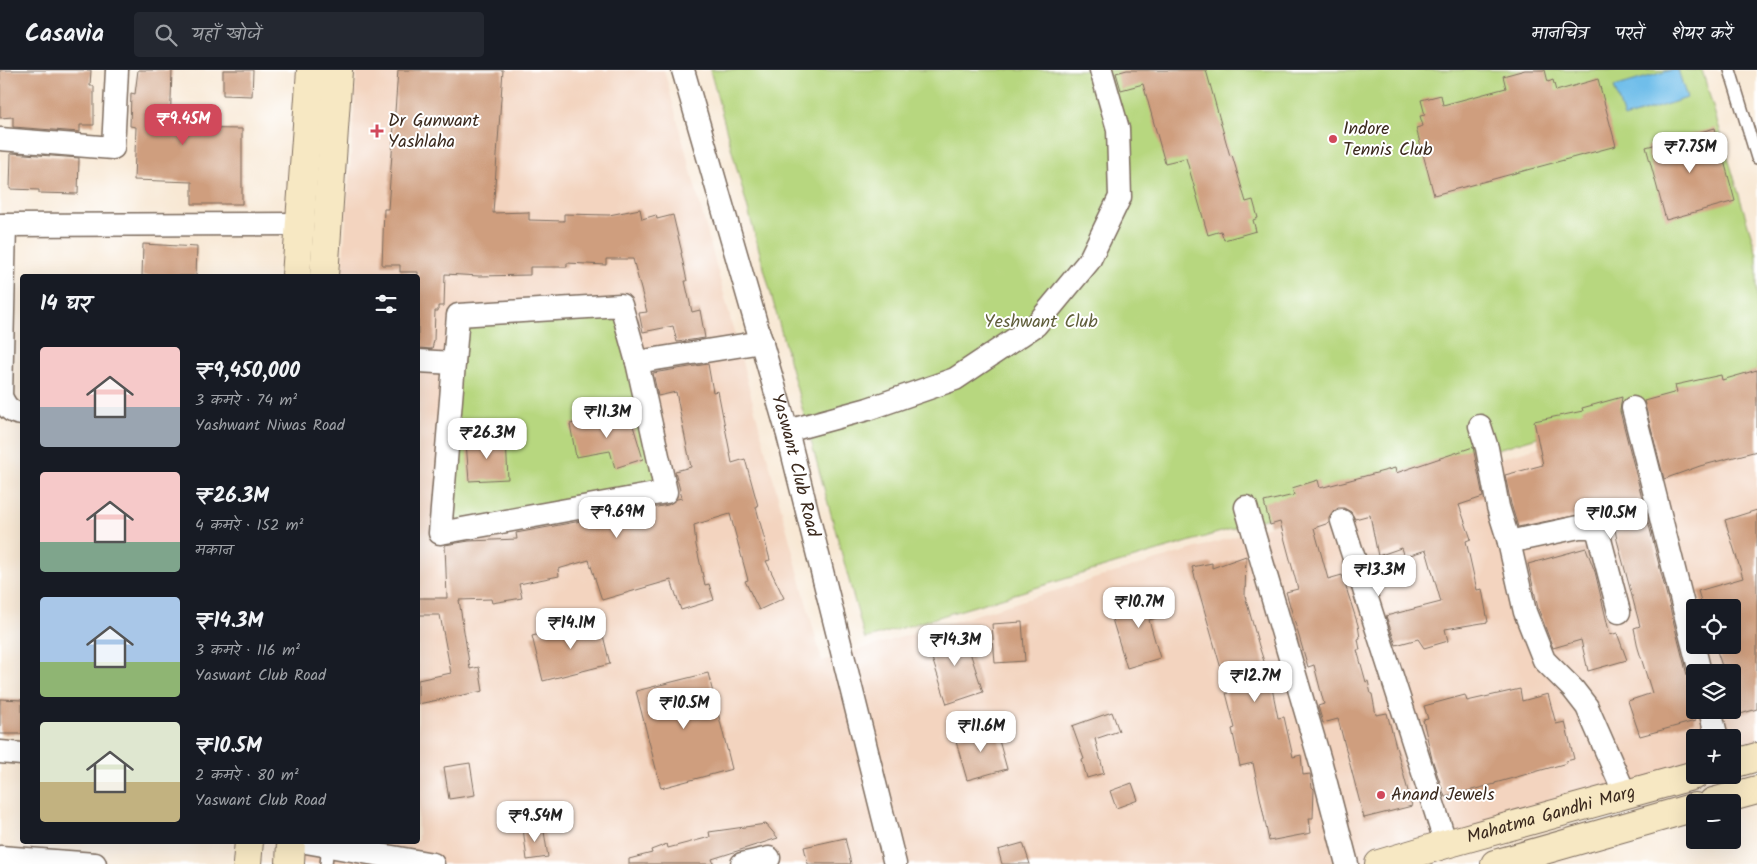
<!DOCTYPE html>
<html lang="hi">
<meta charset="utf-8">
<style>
:root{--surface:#171b24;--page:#242831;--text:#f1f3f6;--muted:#9ea1a6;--line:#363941;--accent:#d1495b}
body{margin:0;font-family:Kalam,"Playpen Sans Deva",sans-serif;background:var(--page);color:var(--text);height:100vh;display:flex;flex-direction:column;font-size:19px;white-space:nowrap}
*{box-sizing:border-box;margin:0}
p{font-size:16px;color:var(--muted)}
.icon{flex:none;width:28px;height:28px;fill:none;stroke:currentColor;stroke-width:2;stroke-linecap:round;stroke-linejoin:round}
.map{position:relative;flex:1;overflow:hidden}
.side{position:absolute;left:20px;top:204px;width:400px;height:570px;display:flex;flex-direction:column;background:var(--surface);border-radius:5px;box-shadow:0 5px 20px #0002}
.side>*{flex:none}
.buttons{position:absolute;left:1686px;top:529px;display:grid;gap:10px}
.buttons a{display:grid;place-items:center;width:55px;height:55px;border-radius:5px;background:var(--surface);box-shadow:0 5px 20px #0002;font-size:25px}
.price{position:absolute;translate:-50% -42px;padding:0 11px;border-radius:10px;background:#fff;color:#222;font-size:16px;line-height:32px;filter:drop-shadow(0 1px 2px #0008)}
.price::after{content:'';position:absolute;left:50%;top:30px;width:15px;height:11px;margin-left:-8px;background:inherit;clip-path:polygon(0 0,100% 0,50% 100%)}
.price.selected{background:var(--accent);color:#fff}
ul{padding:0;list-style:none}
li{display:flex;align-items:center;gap:15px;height:125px;padding:0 20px}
li span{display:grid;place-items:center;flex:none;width:140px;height:100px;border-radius:5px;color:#555}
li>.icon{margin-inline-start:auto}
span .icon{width:60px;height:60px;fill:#fffc;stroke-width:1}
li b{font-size:21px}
h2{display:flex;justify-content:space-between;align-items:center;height:60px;padding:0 20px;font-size:21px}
header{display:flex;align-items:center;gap:30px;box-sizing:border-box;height:70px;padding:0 25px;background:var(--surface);border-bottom:1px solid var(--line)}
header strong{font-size:24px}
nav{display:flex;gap:28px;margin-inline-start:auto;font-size:18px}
.search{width:350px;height:45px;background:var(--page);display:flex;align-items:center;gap:12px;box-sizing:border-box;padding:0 18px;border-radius:5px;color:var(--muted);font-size:19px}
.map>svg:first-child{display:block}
.built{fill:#f3d4bf;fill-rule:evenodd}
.green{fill:#b7d77f;stroke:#79804e}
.water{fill:#70beea;stroke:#567484}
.building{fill:#cf9e7e}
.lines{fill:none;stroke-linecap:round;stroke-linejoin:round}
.lane-casing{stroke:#7d6c5e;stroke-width:14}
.street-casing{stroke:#7d6c5e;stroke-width:25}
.secondary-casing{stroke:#7d6c5e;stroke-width:30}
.lane{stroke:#fff;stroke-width:11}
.street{stroke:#fff;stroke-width:22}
.secondary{stroke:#f7e8c3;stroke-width:28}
.poi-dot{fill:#d1495b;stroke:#fff;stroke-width:2}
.labels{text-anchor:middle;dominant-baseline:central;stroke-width:4;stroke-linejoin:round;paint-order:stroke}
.poi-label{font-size:18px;fill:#3b2a1e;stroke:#fff;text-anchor:start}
.park-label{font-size:18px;fill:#605e3b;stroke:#fff}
.street-label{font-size:18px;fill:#3b2a1e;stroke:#fff}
</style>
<header>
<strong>Casavia</strong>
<div class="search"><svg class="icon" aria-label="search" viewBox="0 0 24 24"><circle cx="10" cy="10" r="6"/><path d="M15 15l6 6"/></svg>यहाँ खोजें</div>
<nav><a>मानचित्र</a><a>परतें</a><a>शेयर करें</a></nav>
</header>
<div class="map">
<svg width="1757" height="794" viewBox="0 0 1757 794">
<rect width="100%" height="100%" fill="#fff"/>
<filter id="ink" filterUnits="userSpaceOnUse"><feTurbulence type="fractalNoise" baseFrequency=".02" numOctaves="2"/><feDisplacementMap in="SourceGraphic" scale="10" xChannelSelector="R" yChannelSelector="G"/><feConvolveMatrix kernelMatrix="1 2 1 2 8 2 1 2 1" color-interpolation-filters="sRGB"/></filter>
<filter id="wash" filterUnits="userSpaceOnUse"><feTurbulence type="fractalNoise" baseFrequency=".0096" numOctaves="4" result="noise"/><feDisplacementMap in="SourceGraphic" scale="20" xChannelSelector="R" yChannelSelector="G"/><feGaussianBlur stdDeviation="1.12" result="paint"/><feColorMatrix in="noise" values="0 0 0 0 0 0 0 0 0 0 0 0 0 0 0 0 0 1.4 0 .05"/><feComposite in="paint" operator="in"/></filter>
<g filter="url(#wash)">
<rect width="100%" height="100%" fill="#f8e8d4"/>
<path class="built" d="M357,0H664L822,591L1336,436L1757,313V691L1733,698L1732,668H1695V705H1710L1408,794H300L302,771H418V206H342ZM1695,538H1732V575H1695ZM1695,602H1732V640H1695Z"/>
<g class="green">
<polygon points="710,0 1702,0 1757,185 1757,301 865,569"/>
<polygon points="621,235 666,422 440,463 458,245"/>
</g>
<polygon class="water" points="1671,0 1678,0 1687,28 1624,48 1614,17"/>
<g id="blocks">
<g class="building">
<polygon points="0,0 91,0 90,16 94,16 94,55 80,55 80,62 13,57 13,47 0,48"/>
<polygon points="138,0 172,0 170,58 242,59 242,134 192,134 192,112 134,110 136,57 130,56 131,23 135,24"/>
<polygon points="223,0 253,0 252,26 223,25"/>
<polygon points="398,0 503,0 493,143 529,142 529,150 564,151 564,144 609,145 640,139 642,149 656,145 657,149 673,145 682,183 681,183 687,211 685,211 692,242 700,240 705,268 677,272 673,256 643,262 639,243 647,242 633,189 606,189 606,195 567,193 567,197 530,197 530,205 479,206 445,204 444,236 438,236 438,241 435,241 434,270 432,279 418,278 418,202 400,202 400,195 382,195 384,139 388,139"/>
<polygon points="1127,0 1206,0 1230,86 1232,85 1246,132 1253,130 1258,148 1253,150 1256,161 1224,170 1221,161 1208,165 1186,88 1165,93 1143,14 1121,20 1116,3"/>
<polygon points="1525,0 1545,0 1548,12 1553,10 1556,21 1598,9 1616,76 1434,125 1416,58 1423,56 1420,46 1425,45 1421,30 1441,25 1443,35 1506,18 1503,6"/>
<polygon points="1715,58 1735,131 1666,150 1646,77"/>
<polygon points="11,83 79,88 78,124 39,123 39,120 10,119"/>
<polygon points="143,174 197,177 196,206 142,206"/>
<polygon points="708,294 713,322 718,321 732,393 745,389 758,436 756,437 770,490 766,491 784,528 759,540 745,511 748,510 730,444 694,455 696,475 705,515 709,514 714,530 681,540 671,510 602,530 589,490 558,499 559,506 519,514 522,528 492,533 491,529 459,530 470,599 479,597 483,621 418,634 418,610 451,603 440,545 418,545 418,528 447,528 445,475 469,471 517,469 516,463 668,435 677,429 682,428 675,401 691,397 676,322 658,326 653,303"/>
<polygon points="1757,300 1757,381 1700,396 1664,409 1644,331 1677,322 1675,315 1721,305 1722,310"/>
<polygon points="1622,327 1620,341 1687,605 1690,611 1695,614 1695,651 1640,666 1628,631 1652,623 1638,578 1634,558 1640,556 1617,470 1611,438 1608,439 1607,431 1582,438 1583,444 1518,457 1511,434 1505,405 1543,395 1534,351 1583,341 1582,338"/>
<polygon points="604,345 618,345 619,353 631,349 643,389 615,398 610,381 576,387 570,354 604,347"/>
<polygon points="506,370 508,409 469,411 466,372"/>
<polygon points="1473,377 1483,427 1459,435 1471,469 1466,471 1477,520 1482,519 1488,552 1445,559 1448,571 1424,578 1418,569 1396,575 1386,546 1441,532 1426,480 1404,487 1401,478 1378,486 1370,445 1355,449 1351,442 1344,438 1338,438 1333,442 1329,448 1329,453 1314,458 1328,509 1342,505 1358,555 1360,568 1358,569 1360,580 1357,580 1366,612 1368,611 1371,624 1372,624 1376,645 1387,643 1412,736 1364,748 1338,649 1323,653 1318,636 1324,634 1314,595 1308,597 1286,522 1298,519 1280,452 1270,455 1264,432 1294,425 1292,418 1318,410 1320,418 1395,398 1396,403"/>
<polygon points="1757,440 1757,639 1737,645 1732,631 1732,602 1724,602 1715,575 1732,575 1732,538 1703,538 1698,521 1743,508 1725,450"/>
<polygon points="1586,478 1595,502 1610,565 1617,563 1627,590 1588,601 1581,570 1553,578 1538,538 1528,494"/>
<polygon points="1246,486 1245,526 1259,576 1271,613 1278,648 1284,647 1293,687 1301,685 1303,705 1310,704 1312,717 1314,719 1313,748 1309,748 1311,763 1269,771 1253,693 1240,696 1232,659 1235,658 1226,623 1228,623 1192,497 1212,493 1212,498"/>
<polygon points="1156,520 1163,546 1149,550 1160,588 1127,598 1112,549 1127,545 1123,528"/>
<polygon points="599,549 610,594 543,611 532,566"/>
<polygon points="1022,552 1025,591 995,593 992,554"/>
<polygon points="963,561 983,622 947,634 927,573"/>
<polygon points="708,603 732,699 661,718 636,621"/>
<polygon points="1520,619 1522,631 1548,624 1556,654 1565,652 1574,689 1566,691 1567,693 1495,713 1495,714 1445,727 1432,689 1423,650 1428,649 1424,636 1465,625 1467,631"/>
<polygon points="0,629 22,630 22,664 0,664"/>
<polygon points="1112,642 1119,661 1095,669 1104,703 1087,708 1082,690 1084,689 1072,656"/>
<polygon points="995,656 1007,699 967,710 955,668"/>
<polygon points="470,693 475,725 449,729 444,697"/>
<polygon points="1132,713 1138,730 1116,738 1110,721"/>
<polygon points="766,754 778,768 712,789 714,794 629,794 629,789 652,783 651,780 667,774 668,778 710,767 709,762"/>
<polygon points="543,755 548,787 527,790 523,758"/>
<polygon points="845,768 851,794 808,794 804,777"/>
<polygon points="1023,773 1030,794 1002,794 998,780"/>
</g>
</g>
</g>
<g filter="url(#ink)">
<use href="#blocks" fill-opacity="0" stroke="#7d6c5e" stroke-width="1"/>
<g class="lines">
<g class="lane-casing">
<g id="lane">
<polyline points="1730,0 1757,88"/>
<polyline points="326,794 328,776"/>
</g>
</g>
<g class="street-casing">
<g id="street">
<path id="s1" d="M683,0L787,361L895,794"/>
<polyline points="0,69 113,78 117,0"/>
<polyline points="0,155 299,154"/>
<path d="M5,155L1,326C5,336 10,343 22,344"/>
<polygon points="621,235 637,292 666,422 440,463 458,245"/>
<polyline points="418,291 454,293"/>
<polyline points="637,292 762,272"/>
<polyline points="1633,338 1700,602"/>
<polyline points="1480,356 1487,378 1498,437 1509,472 1525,542 1544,590 1573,619 1587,637 1625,724"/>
<polyline points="787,361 868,339 955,309 1036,255 1089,191 1120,127 1118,59 1101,0"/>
<polyline points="1246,437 1321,694 1347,794"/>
<polyline points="1342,451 1446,774"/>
<polyline points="1509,472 1579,457 1591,457 1598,462 1619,542"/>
<polyline points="1710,640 1717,668"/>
<polyline points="0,682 22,684"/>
<polyline points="300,771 433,794"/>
<polyline points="0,787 95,794"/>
<polyline points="742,794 769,788"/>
</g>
</g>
<g class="secondary-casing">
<g id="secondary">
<polyline points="296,206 311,0"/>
<polyline points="324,206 338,0"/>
<polyline points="1732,694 1757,687"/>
<polyline points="1713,732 1757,720"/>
<polyline points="247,794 249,771"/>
<polyline points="290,794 291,771"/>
<path id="s2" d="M1379,794L1446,774L1695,705"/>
<polyline points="1495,794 1695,737"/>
</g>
</g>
<use href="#lane" class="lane"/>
<use href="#street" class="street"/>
<use href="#secondary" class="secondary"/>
</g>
</g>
<g class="poi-dot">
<path d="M374.5 53.5h5v5h5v5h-5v5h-5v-5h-5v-5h5z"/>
<circle cx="1333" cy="69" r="5"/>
<circle cx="1381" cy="725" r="5"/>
</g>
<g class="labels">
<g class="poi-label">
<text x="388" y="51">Dr Gunwant<tspan x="388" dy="21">Yashlaha</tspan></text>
<text x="1343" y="59">Indore<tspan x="1343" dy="21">Tennis Club</tspan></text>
<text x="1391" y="725">Anand Jewels</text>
</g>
<g class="park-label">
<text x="1041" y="252">Yeshwant Club</text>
</g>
<g class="street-label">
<text stroke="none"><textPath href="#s1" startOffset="411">Yaswant Club Road</textPath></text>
<text stroke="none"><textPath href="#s2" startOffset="179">Mahatma Gandhi Marg</textPath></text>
</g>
</g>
</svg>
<div class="buttons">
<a><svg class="icon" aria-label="locate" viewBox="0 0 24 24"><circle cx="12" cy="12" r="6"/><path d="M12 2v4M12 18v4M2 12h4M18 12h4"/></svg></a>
<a><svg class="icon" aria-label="layers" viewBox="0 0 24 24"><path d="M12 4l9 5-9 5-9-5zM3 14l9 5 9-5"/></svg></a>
<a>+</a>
<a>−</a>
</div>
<b class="price selected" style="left:183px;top:76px">₹9.45M</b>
<b class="price" style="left:1690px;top:104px">₹7.75M</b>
<b class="price" style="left:607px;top:369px">₹11.3M</b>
<b class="price" style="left:487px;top:390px">₹26.3M</b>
<b class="price" style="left:617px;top:469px">₹9.69M</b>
<b class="price" style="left:1611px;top:470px">₹10.5M</b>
<b class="price" style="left:1379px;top:527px">₹13.3M</b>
<b class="price" style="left:1139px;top:559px">₹10.7M</b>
<b class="price" style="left:571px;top:580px">₹14.1M</b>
<b class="price" style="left:955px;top:597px">₹14.3M</b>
<b class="price" style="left:1255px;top:633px">₹12.7M</b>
<b class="price" style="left:684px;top:660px">₹10.5M</b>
<b class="price" style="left:981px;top:683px">₹11.6M</b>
<b class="price" style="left:535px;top:773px">₹9.54M</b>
<section class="side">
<h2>14 घर<svg class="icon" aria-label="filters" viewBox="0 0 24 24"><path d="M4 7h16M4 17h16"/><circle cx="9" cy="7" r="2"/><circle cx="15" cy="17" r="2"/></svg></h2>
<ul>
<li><span style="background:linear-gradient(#f6c9c9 60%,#9aa5b1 0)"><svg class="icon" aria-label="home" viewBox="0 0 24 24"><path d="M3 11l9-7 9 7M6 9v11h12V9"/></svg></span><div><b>₹9,450,000</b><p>3 कमरे · 74 m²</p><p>Yashwant Niwas Road</p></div></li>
<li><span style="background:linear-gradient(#f6c9c9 70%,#7fa58c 0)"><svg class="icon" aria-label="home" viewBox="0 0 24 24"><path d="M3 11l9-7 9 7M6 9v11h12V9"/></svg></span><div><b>₹26.3M</b><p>4 कमरे · 152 m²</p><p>मकान</p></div></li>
<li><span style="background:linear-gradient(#a9c7e8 65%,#8fb573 0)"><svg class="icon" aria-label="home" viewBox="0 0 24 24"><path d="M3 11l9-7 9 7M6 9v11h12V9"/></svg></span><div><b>₹14.3M</b><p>3 कमरे · 116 m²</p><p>Yaswant Club Road</p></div></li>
<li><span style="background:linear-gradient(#dfe7d0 60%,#c2b280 0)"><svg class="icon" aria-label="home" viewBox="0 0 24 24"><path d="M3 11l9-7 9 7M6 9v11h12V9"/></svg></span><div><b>₹10.5M</b><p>2 कमरे · 80 m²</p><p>Yaswant Club Road</p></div></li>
</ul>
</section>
</div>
